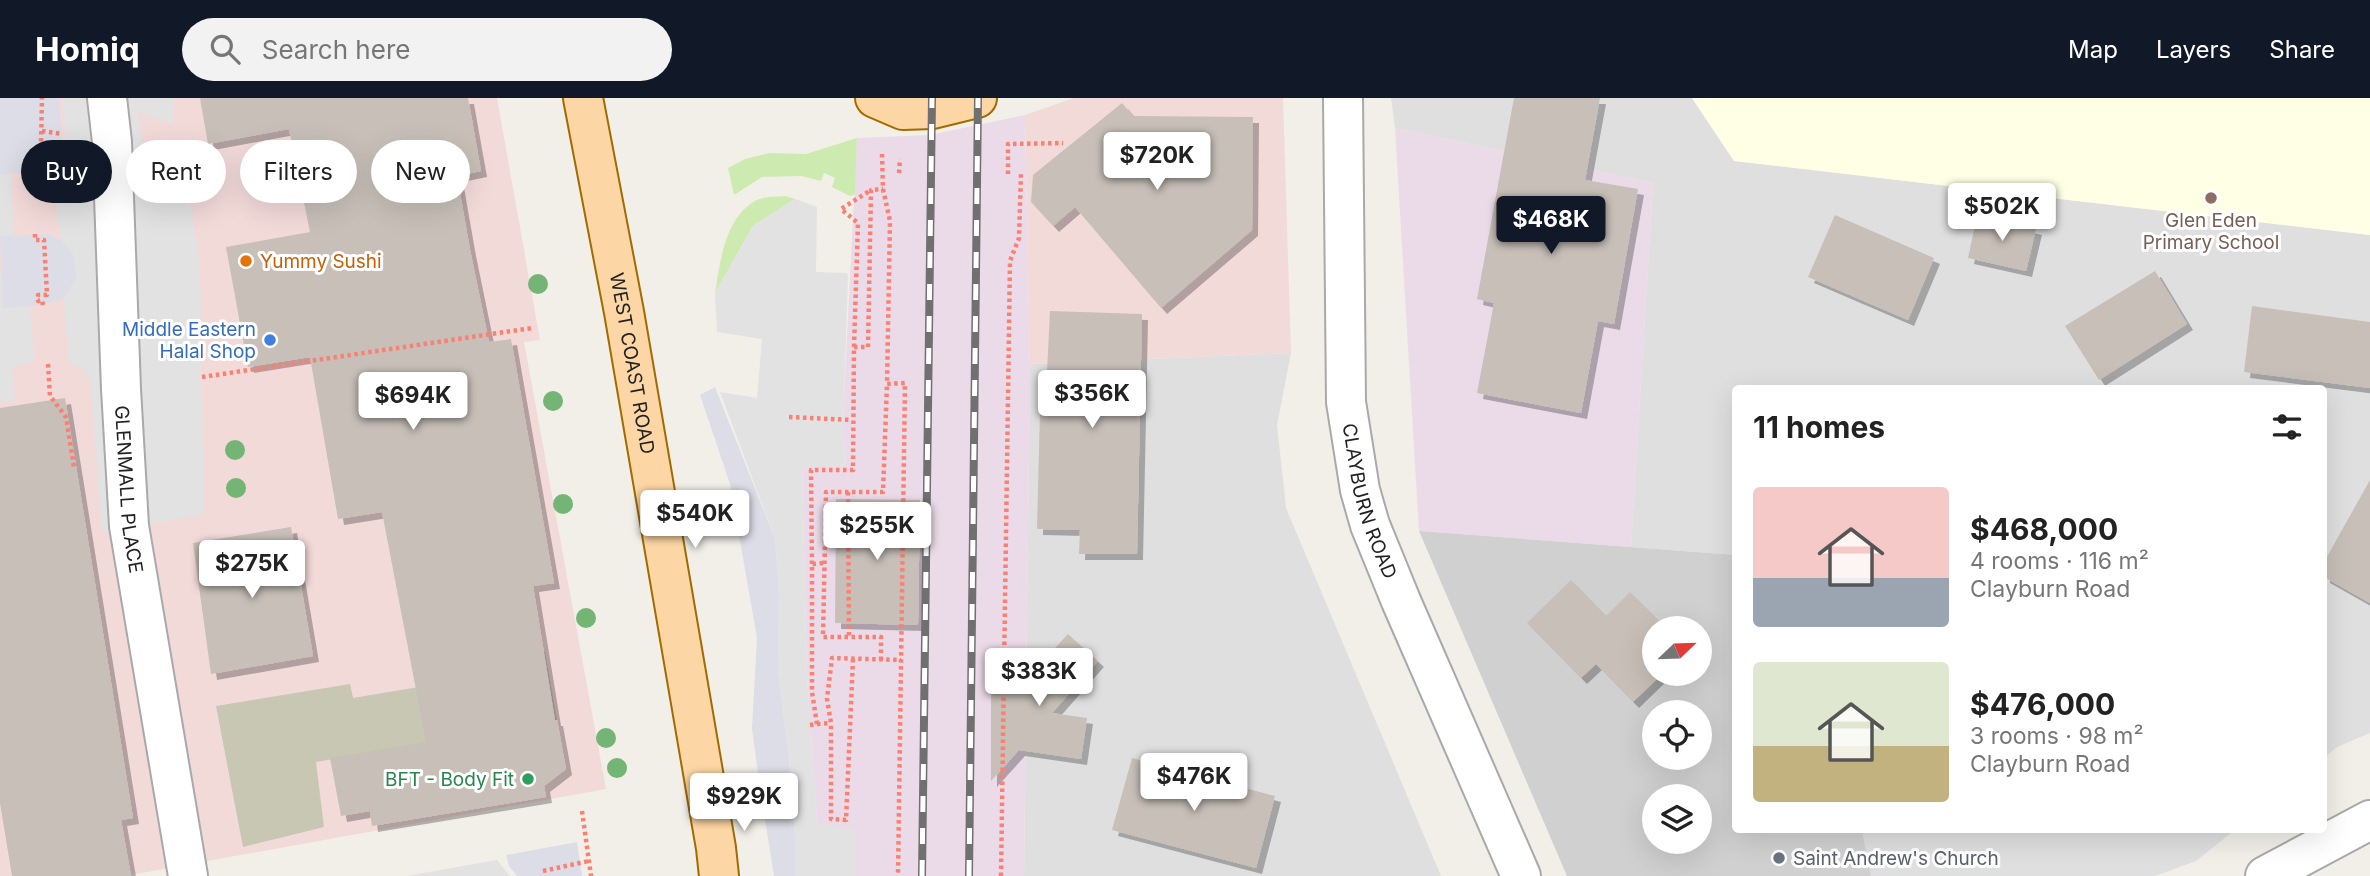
<!DOCTYPE html>
<meta charset="utf-8">
<style>
:root{--surface:#fff;--page:#f2f2f2;--text:#222;--muted:#767676;--accent:#111827}
body{margin:0;font-family:Inter,sans-serif;background:var(--page);color:var(--text);height:100vh;display:flex;flex-direction:column;font-size:26px;white-space:nowrap}
*{box-sizing:border-box;margin:0}
p{font-size:23px;color:var(--muted)}
.icon{flex:none;width:38px;height:38px;fill:none;stroke:currentColor;stroke-width:2;stroke-linecap:round;stroke-linejoin:round}
.map{position:relative;flex:1;overflow:hidden}
.sheet{position:absolute;left:1732px;top:287px;width:595px;height:448px;display:flex;flex-direction:column;background:var(--surface);border-radius:7px;box-shadow:0 7px 28px #0002}
.sheet>*{flex:none}
.guide{position:absolute;left:21px;top:42px;width:665px;height:63px;display:flex;gap:14px}
.needle{width:46px;rotate:67deg}
.tools{position:absolute;left:1642px;top:518px;display:grid;gap:14px}
.tools a{display:grid;place-items:center;width:70px;height:70px;border-radius:50%;background:var(--surface);box-shadow:0 7px 28px #0002;font-size:35px}
.price{position:absolute;translate:-50% -60px;padding:0 16px;border-radius:7px;background:#fff;color:#222;font-size:23px;line-height:46px;filter:drop-shadow(0 2px 4px #0008)}
.price::after{content:'';position:absolute;left:50%;top:42px;width:21px;height:16px;margin-left:-10px;background:inherit;clip-path:polygon(0 0,100% 0,50% 100%)}
.price.current{background:var(--accent);color:#fff}
ul{padding:0;list-style:none}
li{display:flex;align-items:center;gap:21px;height:175px;padding:0 21px}
li span{display:grid;place-items:center;flex:none;width:196px;height:140px;border-radius:7px;color:#555}
li>.icon{margin-inline-start:auto}
span .icon{width:84px;height:84px;fill:#fffc;stroke-width:1}
li b{font-size:30px}
h2{display:flex;justify-content:space-between;align-items:center;height:84px;padding:0 21px;font-size:30px}
.chip{padding:0 24px;border-radius:32px;background:var(--surface);box-shadow:0 7px 28px #0002;font-size:24px;line-height:63px}
.chip.current{background:var(--accent);color:#fff}
header{display:flex;align-items:center;gap:42px;box-sizing:border-box;height:98px;padding:0 35px;background:var(--accent);color:#fff}
header strong{font-size:33px}
nav{display:flex;gap:38px;margin-inline-start:auto;font-size:24px}
.search{width:490px;height:63px;background:var(--page);display:flex;align-items:center;gap:18px;box-sizing:border-box;padding:0 24px;border-radius:38px;color:var(--muted);font-size:26px}
.map>svg:first-child{display:block}
.residential{fill:#e0dfdf}
.commercial{fill:#f2dad9}
.industrial{fill:#ebdbe8}
.education{fill:#ffffe5}
.religious{fill:#d0d0d0;fill-rule:evenodd}
.construction{fill:#c7c7b4}
.grass{fill:#cdebb0}
.parking{fill:#e2e2e2}
.plaza{fill:#dddde8}
.building{fill:#c7bfb8;filter:url(#shadow)}
.lines{fill:none;stroke-linecap:round;stroke-linejoin:round}
.minor-casing{stroke:#a9a9a9;stroke-width:42}
.major-casing{stroke:#a06b00;stroke-width:42}
.path{stroke:#fa8072;stroke-width:4.5;stroke-dasharray:3.5 3.5;stroke-linecap:butt}
.minor{stroke:#fff;stroke-width:38}
.major{stroke:#fcd6a4;stroke-width:38}
.rail-casing{stroke:#707070;stroke-width:8}
.rail{stroke:#fff;stroke-width:5;stroke-dasharray:16;stroke-linecap:butt}
.tree{fill:#74b475}
.education-dot{fill:#8d6e63;stroke:#fff;stroke-width:2.5}
.food-dot{fill:#e8710a;stroke:#fff;stroke-width:2.5}
.shop-dot{fill:#3f7fe0;stroke:#fff;stroke-width:2.5}
.leisure-dot{fill:#2e9e5b;stroke:#fff;stroke-width:2.5}
.worship-dot{fill:#6b7280;stroke:#fff;stroke-width:2.5}
.labels{text-anchor:middle;dominant-baseline:central;stroke-width:6;stroke-linejoin:round;paint-order:stroke}
.education-label{font-size:19px;fill:#785e54;stroke:#fff}
.food-label{font-size:19px;fill:#c56008;stroke:#fff;text-anchor:start}
.shop-label{font-size:19px;fill:#366cbe;stroke:#fff;text-anchor:end}
.street-label{font-size:19px;fill:#222;stroke:#fff}
.leisure-label{font-size:19px;fill:#27864d;stroke:#fff;text-anchor:end}
.worship-label{font-size:19px;fill:#5b616d;stroke:#fff;text-anchor:start}
</style>
<header>
<strong>Homiq</strong>
<div class="search"><svg class="icon" aria-label="search" viewBox="0 0 24 24"><circle cx="10" cy="10" r="6"/><path d="M15 15l6 6"/></svg>Search here</div>
<nav><a>Map</a><a>Layers</a><a>Share</a></nav>
</header>
<div class="map">
<svg width="2370" height="778" viewBox="0 0 2370 778">
<defs>
<filter id="shadow"><feDropShadow dx="6" dy="6" stdDeviation="0" flood-color="#0004"/></filter>
</defs>
<rect width="100%" height="100%" fill="#f2efe9"/>
<g class="residential">
<polygon points="1391,0 1692,0 1734,63 2370,137 2370,635 2337,649 2324,660 2324,290 1736,290 1736,457 1631,449 1653,85 1395,30"/>
<polygon points="1291,255 1277,327 1286,410 1441,778 1024,778 1030,266"/>
<polygon points="1862,732 2235,732 2196,763 2155,778 1871,778"/>
</g>
<g class="commercial">
<polygon points="0,0 497,0 540,242 524,244 606,691 125,778 0,778"/>
<polygon points="1074,0 1283,0 1291,255 1030,266 1025,17"/>
</g>
<g class="industrial">
<polygon points="1025,17 1030,266 1024,778 856,778 856,742 817,724 807,578 802,368 846,367 843,331 845,278 857,40 930,37"/>
<polygon points="1395,30 1653,85 1631,449 1419,433"/>
</g>
<polygon class="education" points="1692,0 2370,0 2370,137 1734,63"/>
<path class="religious" d="M1419,433L1736,457V732H1862L1871,778H1567ZM1654,530H1699V576H1654ZM1654,614H1699V660H1654ZM1654,698H1699V744H1654Z"/>
<polygon class="construction" points="545,554 557,622 316,664 324,729 243,749 216,608 350,586 353,600 514,573 512,559"/>
<g class="grass">
<polygon points="857,40 855,96 850,98 832,89 835,80 824,75 821,83 801,78 762,79 734,97 728,70 745,61 769,55 806,56"/>
<path d="M785,98L795,101L753,128L715,195C720,164 725,118 757,102C764,98 777,99 785,98Z"/>
</g>
<g class="parking">
<polygon points="63,0 173,0 174,27 138,14 148,75 187,88 200,164 204,416 102,434 90,282 82,270 69,265 64,200 76,179 74,158 61,142 52,72 66,58"/>
<polygon points="0,77 11,77 14,137 0,138"/>
<polygon points="795,101 817,109 816,174 847,175 848,178 843,330 846,368 802,369 807,578 817,724 856,732 856,778 795,778 795,739 789,659 778,573 779,496 775,441 720,294 757,300 762,241 717,234 715,195 753,128"/>
<polygon points="0,171 3,209 30,208 34,264 17,267 12,273 15,302 0,304"/>
<polygon points="497,762 510,778 406,778"/>
</g>
<g class="plaza">
<polygon points="0,0 59,0 63,58 52,72 0,77"/>
<polygon points="47,136 61,142 74,158 76,179 64,200 43,207 3,210 0,138"/>
<polygon points="715,289 775,441 779,496 778,573 789,659 795,739 795,778 774,778 760,690 752,630 757,540 730,386 700,297"/>
<polygon points="577,744 582,778 517,778 509,768 506,757"/>
</g>
<g class="building">
<polygon points="200,0 468,0 481,73 457,78 470,152 489,244 511,241 554,485 533,488 555,622 557,622 566,671 544,688 546,699 372,728 370,713 341,718 330,660 426,644 382,414 338,421 310,259 248,269 226,149 310,134 289,31 208,46"/>
<polygon points="1514,0 1600,0 1585,82 1638,91 1614,226 1598,223 1581,315 1477,295 1494,205 1477,201"/>
<polygon points="1122,5 1133,18 1253,19 1252,132 1161,210 1075,109 1053,128 1031,104 1033,77"/>
<polygon points="1835,117 1934,160 1908,222 1808,179"/>
<polygon points="1977,118 2036,131 2026,173 1968,160"/>
<polygon points="2155,173 2187,226 2099,282 2065,228"/>
<polygon points="2252,208 2370,224 2370,290 2244,274"/>
<polygon points="1050,213 1142,216 1137,456 1079,456 1080,432 1037,431 1041,274 1047,274"/>
<polygon points="65,300 133,720 121,722 131,778 12,778 0,705 0,310"/>
<polygon points="2370,382 2370,505 2324,479 2324,464"/>
<polygon points="836,401 920,402 918,527 835,525"/>
<polygon points="291,429 313,558 211,576 193,445"/>
<polygon points="1571,482 1606,518 1630,494 1666,530 1654,530 1654,576 1662,576 1633,604 1596,566 1581,580 1527,525"/>
<polygon points="1068,536 1098,563 1052,615 1087,620 1081,661 1019,652 991,683 991,575 1031,576"/>
<polygon points="1132,660 1275,698 1256,770 1112,732"/>
</g>
<g class="lines">
<g class="minor-casing">
<g id="minor">
<path id="s1" d="M107,0L112,44L121,291L129,428L188,778"/>
<path id="s2" d="M1343,0L1346,304L1360,392L1370,427L1401,503L1521,778"/>
<polyline points="2265,778 2370,722"/>
</g>
</g>
<g class="major-casing">
<g id="major">
<path id="s3" d="M583,0L624,214L716,750L719,778"/>
<polyline points="875,0 903,12 932,11 977,0"/>
</g>
</g>
<g class="path">
<polyline points="42,33 62,36"/>
<polyline points="159,50 200,56"/>
<polyline points="882,56 883,91 890,123 887,286 905,285 898,778"/>
<polyline points="899,75 900,61"/>
<polyline points="32,76 32,61 41,46 42,0"/>
<polyline points="1008,76 1008,46 1063,45"/>
<polyline points="35,136 35,142 44,142 47,197 38,197 38,203 42,202 43,207"/>
<polyline points="854,249 868,249 871,92 883,91"/>
<polyline points="48,266 50,298 66,319 74,369"/>
<polyline points="202,279 532,230"/>
<polyline points="789,319 852,322"/>
<polyline points="848,394 849,539"/>
<polyline points="812,466 811,372 853,372 854,249 858,125 841,111 871,92"/>
<polyline points="853,561 846,722 831,721 831,625 827,601 832,560 901,562"/>
<polyline points="881,562 881,539 823,539 826,394 883,394 887,286"/>
<polyline points="817,626 831,625"/>
<polyline points="810,627 817,626 812,594 812,466 824,465"/>
<polyline points="582,713 591,778"/>
<polyline points="543,773 589,763"/>
<polyline points="1001,778 1010,163 1019,140 1021,75"/>
</g>
<use href="#minor" class="minor"/>
<use href="#major" class="major"/>
<g class="rail-casing">
<g id="rail">
<polyline points="922,778 932,0"/>
<polyline points="969,778 978,0"/>
</g>
</g>
<use href="#rail" class="rail"/>
</g>
<g class="tree">
<circle cx="538" cy="186" r="10"/>
<circle cx="553" cy="303" r="10"/>
<circle cx="235" cy="352" r="10"/>
<circle cx="236" cy="390" r="10"/>
<circle cx="563" cy="406" r="10"/>
<circle cx="586" cy="520" r="10"/>
<circle cx="606" cy="640" r="10"/>
<circle cx="617" cy="670" r="10"/>
</g>
<circle class="education-dot" cx="2211" cy="100" r="7"/>
<circle class="food-dot" cx="246" cy="163" r="7"/>
<circle class="shop-dot" cx="270" cy="242" r="7"/>
<circle class="leisure-dot" cx="528" cy="681" r="7"/>
<circle class="worship-dot" cx="1779" cy="760" r="7"/>
<g class="labels">
<g class="education-label">
<text x="2211" y="122">Glen Eden<tspan x="2211" dy="22">Primary School</tspan></text>
</g>
<g class="food-label">
<text x="260" y="163">Yummy Sushi</text>
</g>
<g class="shop-label">
<text x="256" y="231">Middle Eastern<tspan x="256" dy="22">Halal Shop</tspan></text>
</g>
<g class="street-label">
<text stroke="none"><textPath href="#s3" startOffset="270">WEST COAST ROAD</textPath></text>
<text stroke="none"><textPath href="#s1" startOffset="392">GLENMALL PLACE</textPath></text>
<text stroke="none"><textPath href="#s2" startOffset="406">CLAYBURN ROAD</textPath></text>
</g>
<g class="leisure-label">
<text x="514" y="681">BFT - Body Fit</text>
</g>
<g class="worship-label">
<text x="1793" y="760">Saint Andrew's Church</text>
</g>
</g>
</svg>
<div class="tools">
<a><svg class="needle" viewBox="-14 -14 28 28"><path d="M0-13l5 13h-10z" fill="#e53935"/><path d="M0 13l5-13h-10z" fill="#767676"/></svg></a>
<a><svg class="icon" aria-label="locate" viewBox="0 0 24 24"><circle cx="12" cy="12" r="6"/><path d="M12 2v4M12 18v4M2 12h4M18 12h4"/></svg></a>
<a><svg class="icon" aria-label="layers" viewBox="0 0 24 24"><path d="M12 4l9 5-9 5-9-5zM3 14l9 5 9-5"/></svg></a>
</div>
<b class="price" style="left:1157px;top:94px">$720K</b>
<b class="price" style="left:2002px;top:145px">$502K</b>
<b class="price current" style="left:1551px;top:158px">$468K</b>
<b class="price" style="left:1092px;top:332px">$356K</b>
<b class="price" style="left:413px;top:334px">$694K</b>
<b class="price" style="left:695px;top:452px">$540K</b>
<b class="price" style="left:877px;top:464px">$255K</b>
<b class="price" style="left:252px;top:502px">$275K</b>
<b class="price" style="left:1039px;top:610px">$383K</b>
<b class="price" style="left:1194px;top:715px">$476K</b>
<b class="price" style="left:744px;top:735px">$929K</b>
<div class="guide">
<a class="chip current">Buy</a>
<a class="chip">Rent</a>
<a class="chip">Filters</a>
<a class="chip">New</a>
</div>
<section class="sheet">
<h2>11 homes<svg class="icon" aria-label="filters" viewBox="0 0 24 24"><path d="M4 7h16M4 17h16"/><circle cx="9" cy="7" r="2"/><circle cx="15" cy="17" r="2"/></svg></h2>
<ul>
<li><span style="background:linear-gradient(#f6c9c9 65%,#9aa5b1 0)"><svg class="icon" aria-label="home" viewBox="0 0 24 24"><path d="M3 11l9-7 9 7M6 9v11h12V9"/></svg></span><div><b>$468,000</b><p>4 rooms · 116 m²</p><p>Clayburn Road</p></div></li>
<li><span style="background:linear-gradient(#dfe7d0 60%,#c2b280 0)"><svg class="icon" aria-label="home" viewBox="0 0 24 24"><path d="M3 11l9-7 9 7M6 9v11h12V9"/></svg></span><div><b>$476,000</b><p>3 rooms · 98 m²</p><p>Clayburn Road</p></div></li>
</ul>
</section>
</div>
